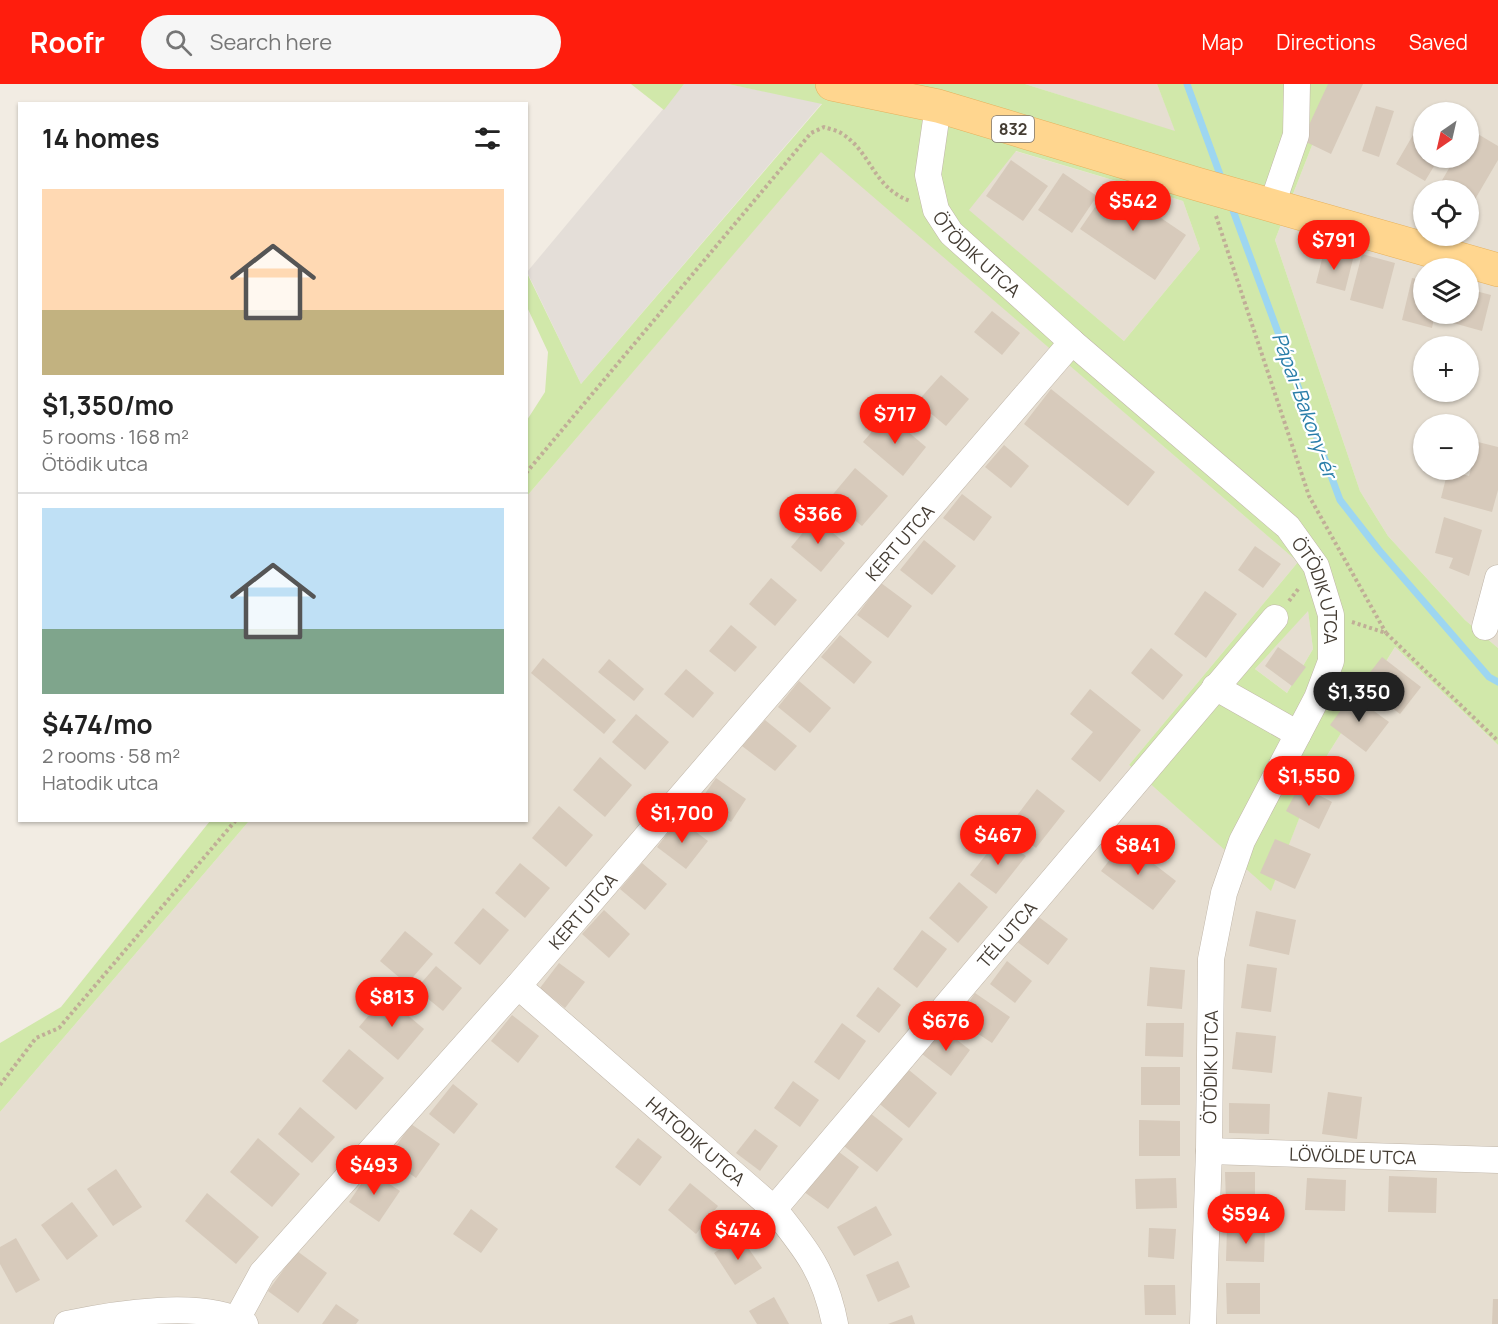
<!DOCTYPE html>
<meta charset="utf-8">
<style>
:root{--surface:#fff;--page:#f6f6f6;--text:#222;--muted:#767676;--line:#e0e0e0;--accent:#ff1d0d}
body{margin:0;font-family:Manrope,sans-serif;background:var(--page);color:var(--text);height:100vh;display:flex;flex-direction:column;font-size:22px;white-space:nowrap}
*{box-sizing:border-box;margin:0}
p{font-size:20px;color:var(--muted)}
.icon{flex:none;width:33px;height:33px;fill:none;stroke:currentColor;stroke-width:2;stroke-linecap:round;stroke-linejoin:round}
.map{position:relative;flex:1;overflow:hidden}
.drawer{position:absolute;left:18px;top:18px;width:510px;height:720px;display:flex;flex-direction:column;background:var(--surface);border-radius:0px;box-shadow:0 2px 4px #0004}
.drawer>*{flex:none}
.needle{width:39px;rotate:214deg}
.controls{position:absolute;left:1413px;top:18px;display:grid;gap:12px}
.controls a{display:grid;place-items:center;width:66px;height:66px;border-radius:50%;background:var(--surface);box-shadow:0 2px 4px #0004;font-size:30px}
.price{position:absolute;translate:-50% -51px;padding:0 14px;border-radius:21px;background:var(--accent);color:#fff;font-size:20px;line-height:39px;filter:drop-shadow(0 2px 3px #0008)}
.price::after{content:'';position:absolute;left:50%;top:36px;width:18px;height:14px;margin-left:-9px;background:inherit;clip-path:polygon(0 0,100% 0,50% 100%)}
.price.current{background:#222;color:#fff}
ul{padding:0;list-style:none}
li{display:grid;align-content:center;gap:12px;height:318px;padding:0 24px}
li+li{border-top:2px solid var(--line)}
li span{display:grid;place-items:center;height:186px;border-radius:0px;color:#555}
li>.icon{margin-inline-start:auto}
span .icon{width:108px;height:108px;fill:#fffc;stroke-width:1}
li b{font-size:26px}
h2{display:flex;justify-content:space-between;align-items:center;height:72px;padding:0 24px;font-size:26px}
header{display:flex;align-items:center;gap:36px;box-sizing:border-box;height:84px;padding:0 30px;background:var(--accent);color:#fff}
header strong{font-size:28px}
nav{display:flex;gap:33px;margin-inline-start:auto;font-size:21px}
.search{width:420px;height:54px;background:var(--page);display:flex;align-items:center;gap:15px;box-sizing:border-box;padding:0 21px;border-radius:33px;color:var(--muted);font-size:22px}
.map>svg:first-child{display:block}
.residential{fill:#e6ded1;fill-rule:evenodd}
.industrial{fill:#e4ded8}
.green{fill:#d1e8aa;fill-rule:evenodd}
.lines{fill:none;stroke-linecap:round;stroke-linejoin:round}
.stream{stroke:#9dd6f1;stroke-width:7}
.building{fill:#d7cabb}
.street-casing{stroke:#c0b6a9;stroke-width:27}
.primary-casing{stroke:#e6b15d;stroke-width:34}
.path{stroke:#c0ae97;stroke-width:4;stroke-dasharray:3 3;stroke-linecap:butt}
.street{stroke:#fff;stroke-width:26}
.primary{stroke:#ffd68f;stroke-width:33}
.labels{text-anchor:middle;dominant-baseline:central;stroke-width:4.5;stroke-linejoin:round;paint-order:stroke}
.shield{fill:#fff;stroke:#7c7670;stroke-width:1.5}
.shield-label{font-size:16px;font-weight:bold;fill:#443c33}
.street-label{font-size:18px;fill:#443c33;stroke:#fff}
.water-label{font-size:20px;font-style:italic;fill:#2a7ea9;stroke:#fff}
</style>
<header>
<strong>Roofr</strong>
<div class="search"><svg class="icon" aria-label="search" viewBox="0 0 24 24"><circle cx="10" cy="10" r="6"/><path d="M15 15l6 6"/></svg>Search here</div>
<nav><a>Map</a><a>Directions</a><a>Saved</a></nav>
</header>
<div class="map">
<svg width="1498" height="1240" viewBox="0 0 1498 1240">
<rect width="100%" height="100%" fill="#f2ece3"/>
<g class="residential">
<polygon points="1025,0 1157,0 1176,48"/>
<path d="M1336,0H1498V564L1465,536L1388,452L1360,407L1275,156ZM1424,28H1468V74H1424ZM1424,106H1468V152H1424ZM1424,184H1468V230H1424ZM1424,262H1468V308H1424ZM1424,340H1468V386H1424Z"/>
<polygon points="821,67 1298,478 1129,681 1271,806 1318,686 1395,563 1498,661 1498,1240 0,1240 0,1028 249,737 526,736 527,412"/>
<polygon points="1015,67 1183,117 1200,165 1124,257 968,126"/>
<polygon points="1308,526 1313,565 1287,609 1255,585"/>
</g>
<polygon class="industrial" points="684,0 728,0 822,19 581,300 527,188"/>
<g class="green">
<polygon points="631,0 684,0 664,26"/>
<path d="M728,0H1025L1175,47L1157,0H1336L1275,156L1360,407L1388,452L1465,536L1498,564V661L1395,563L1318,686L1271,807L1129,681L1298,478L821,68L527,412V336L545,308L548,268L527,223V189L581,300L822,20ZM1016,67L1183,117L1200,165L1124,257L969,126ZM1308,527L1313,565L1287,609L1255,585Z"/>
<polygon points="210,737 249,737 0,1028 0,959 61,923"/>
</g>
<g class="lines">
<g class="stream">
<polyline points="1187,0 1222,96"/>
<polyline points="1231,121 1340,416 1379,466 1489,593 1498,598"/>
</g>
</g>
<g class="building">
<polygon points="1328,0 1363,0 1331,70 1302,56"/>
<polygon points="1376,22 1394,27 1379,73 1362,67"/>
<polygon points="1471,46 1498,62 1498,76 1474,117 1468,114 1468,106 1455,106 1441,98 1455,74 1468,74 1468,50"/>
<polygon points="1413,51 1424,57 1424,74 1439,74 1425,97 1396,80"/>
<polygon points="1011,76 1048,102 1023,137 986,112"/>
<polygon points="1063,89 1097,112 1072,149 1038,126"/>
<polygon points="1111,100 1186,151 1155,196 1080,145"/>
<polygon points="1324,167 1353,175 1345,207 1316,199"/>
<polygon points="1362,170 1395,179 1383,225 1350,216"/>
<polygon points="1412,194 1424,196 1424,230 1435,230 1432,244 1402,236"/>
<polygon points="1468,205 1491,211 1482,247 1446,237 1447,230 1468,230"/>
<polygon points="992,227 1020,249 1002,271 974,248"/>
<polygon points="941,291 969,315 946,342 917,318"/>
<polygon points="1051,305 1155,388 1128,422 1024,340"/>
<polygon points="887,330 926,363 903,392 863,358"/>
<polygon points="1478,358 1498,363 1498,406 1492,428 1441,414 1448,386 1469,392"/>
<polygon points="1004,361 1029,382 1011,404 985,383"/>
<polygon points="855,384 888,412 862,442 829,415"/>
<polygon points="962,410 992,433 974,457 943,434"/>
<polygon points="1444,433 1482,446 1469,492 1449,484 1453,474 1435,469"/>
<polygon points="815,434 845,459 821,488 791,463"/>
<polygon points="924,456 956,482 932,511 900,486"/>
<polygon points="1255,462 1281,480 1263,504 1238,486"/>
<polygon points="771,494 797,516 775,542 749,520"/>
<polygon points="881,499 912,522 888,554 857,531"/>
<polygon points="1205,507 1237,530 1206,574 1174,550"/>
<polygon points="731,541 757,563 735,588 709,567"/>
<polygon points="840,551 872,578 854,600 821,573"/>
<polygon points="1278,563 1306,583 1292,602 1265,582"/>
<polygon points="1151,564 1183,591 1163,616 1131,589"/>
<polygon points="1382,573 1421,603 1400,630 1361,600"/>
<polygon points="543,574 616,636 604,650 531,589"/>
<polygon points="609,575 644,605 634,617 598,588"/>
<polygon points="686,585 714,609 693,634 664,610"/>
<polygon points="799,597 831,624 810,649 778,623"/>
<polygon points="1090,605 1141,646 1100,698 1071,675 1093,648 1070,630"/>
<polygon points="1352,611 1389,638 1366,668 1330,641"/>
<polygon points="636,630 669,658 645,686 612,658"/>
<polygon points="765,636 797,662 775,687 742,662"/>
<polygon points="600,673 632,701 605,733 573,706"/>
<polygon points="716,694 746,715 731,738 700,717"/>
<polygon points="1300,701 1332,718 1319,745 1286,727"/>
<polygon points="1037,705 1065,727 1036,764 1009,742"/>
<polygon points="559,722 593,751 566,783 532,754"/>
<polygon points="679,735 708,757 686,785 657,763"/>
<polygon points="1000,753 1026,772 996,810 970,791"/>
<polygon points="1275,755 1311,770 1295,805 1260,789"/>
<polygon points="1124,757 1176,797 1153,826 1101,787"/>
<polygon points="520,779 550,804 525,834 495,809"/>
<polygon points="642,779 667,800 645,826 620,805"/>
<polygon points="959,798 988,823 958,859 929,834"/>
<polygon points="483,824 509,846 480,881 454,859"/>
<polygon points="604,826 630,850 609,874 582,850"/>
<polygon points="1256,827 1296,836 1289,871 1249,862"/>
<polygon points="1036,831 1068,855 1048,881 1016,857"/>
<polygon points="922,846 947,865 917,904 893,885"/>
<polygon points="405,847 433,870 407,900 380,877"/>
<polygon points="1007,877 1032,897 1015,919 990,900"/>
<polygon points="559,879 585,898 565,924 540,904"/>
<polygon points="1247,880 1277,884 1271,928 1241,924"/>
<polygon points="436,882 462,904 443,927 416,905"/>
<polygon points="1150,883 1185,886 1182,925 1147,922"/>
<polygon points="878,903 901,921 879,949 856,932"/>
<polygon points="975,909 1010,933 992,959 957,936"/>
<polygon points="385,912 424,945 398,976 359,943"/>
<polygon points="512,931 539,952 518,979 491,957"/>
<polygon points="842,939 866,957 839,996 814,978"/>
<polygon points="1146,939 1184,939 1183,973 1145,972"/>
<polygon points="942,944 970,966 951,992 922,970"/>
<polygon points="1236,948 1276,952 1272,989 1232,985"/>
<polygon points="349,965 384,994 356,1026 322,997"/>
<polygon points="904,982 937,1009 909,1044 876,1017"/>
<rect x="1141" y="983" width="39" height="38"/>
<polygon points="793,997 819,1016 800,1043 774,1024"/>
<polygon points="453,1000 478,1020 454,1050 429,1030"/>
<polygon points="1328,1008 1362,1013 1357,1055 1322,1050"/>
<polygon points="1229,1019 1270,1020 1269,1050 1229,1049"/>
<polygon points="300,1023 335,1053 312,1079 278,1050"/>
<polygon points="870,1029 903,1055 877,1088 844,1062"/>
<polygon points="1139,1036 1180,1037 1180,1072 1139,1072"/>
<polygon points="411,1040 440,1060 416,1094 388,1074"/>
<polygon points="755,1045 778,1062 760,1087 736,1069"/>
<polygon points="258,1054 300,1090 272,1123 230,1088"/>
<polygon points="638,1054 662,1073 640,1102 615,1083"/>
<polygon points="831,1062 859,1083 828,1125 800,1105"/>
<polygon points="116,1085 142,1123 113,1142 87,1105"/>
<polygon points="370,1087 400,1107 379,1138 349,1118"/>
<polygon points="1225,1088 1255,1088 1255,1117 1226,1117"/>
<polygon points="1389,1092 1437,1094 1436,1129 1388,1128"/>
<polygon points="1176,1094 1177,1124 1136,1125 1135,1095"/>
<polygon points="1307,1094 1346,1096 1345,1127 1305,1126"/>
<polygon points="690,1099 718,1122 696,1150 668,1126"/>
<polygon points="207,1109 259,1153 236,1180 185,1137"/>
<polygon points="72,1118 98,1152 67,1176 41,1141"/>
<polygon points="876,1122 892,1151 854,1172 837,1143"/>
<polygon points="471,1125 498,1145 481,1169 453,1150"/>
<polygon points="1149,1144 1176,1145 1174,1175 1148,1173"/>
<polygon points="1227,1144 1265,1145 1264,1178 1226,1177"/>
<polygon points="740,1152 762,1184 735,1201 714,1169"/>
<polygon points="16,1154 40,1196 16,1209 0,1180 0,1163"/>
<polygon points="297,1167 327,1189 298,1229 268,1207"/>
<polygon points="898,1177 910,1203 878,1218 866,1191"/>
<polygon points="1226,1199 1260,1199 1260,1230 1227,1230"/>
<polygon points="1144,1201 1175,1201 1176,1231 1145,1231"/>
<polygon points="774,1213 789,1240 757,1240 749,1227"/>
<polygon points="1493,1215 1498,1215 1498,1240 1492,1240"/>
<polygon points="336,1220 359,1236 356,1240 322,1240"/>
<polygon points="912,1231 915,1240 888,1240"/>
</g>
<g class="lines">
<g class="street-casing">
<g id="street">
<path id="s1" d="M938,22L928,91L936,126L951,149L1072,258L1288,443L1316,482L1331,531V577L1317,614L1242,757L1224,809L1211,875L1209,1067L1203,1240"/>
<polyline points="1272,121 1296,51 1297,0"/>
<polyline points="1485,543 1498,494"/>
<polyline points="1215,603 1298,650"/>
<path id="s2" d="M518,902L774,1125C806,1165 825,1188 835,1240"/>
<path id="s3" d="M1209,1067L1498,1076"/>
<path id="s4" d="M774,1125L1275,534"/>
<path id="s5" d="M237,1235L262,1189L518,902L1072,258"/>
<path d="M67,1240C113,1230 204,1215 245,1240"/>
</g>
</g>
<g class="primary-casing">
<polyline id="primary" points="832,0 938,22 1197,100 1498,186"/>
</g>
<g class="path">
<polyline points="1216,132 1309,412 1386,549"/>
<path d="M526,389L811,49L824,43C829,45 836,46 841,49C872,68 872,103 910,117"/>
<polyline points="1289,517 1299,504"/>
<polyline points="1352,538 1386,549 1498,657"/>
<polyline points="0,1001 36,954 59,944 236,736"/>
</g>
<use href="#street" class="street"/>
<use href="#primary" class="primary"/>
</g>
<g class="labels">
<rect class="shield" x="992" y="32" width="42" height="26" rx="4.5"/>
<g class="shield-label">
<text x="1013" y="45">832</text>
</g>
<g class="street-label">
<text stroke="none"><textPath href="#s1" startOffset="166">ÖTÖDIK UTCA</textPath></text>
<text stroke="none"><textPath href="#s5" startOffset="1022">KERT UTCA</textPath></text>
<text stroke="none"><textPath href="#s1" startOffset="652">ÖTÖDIK UTCA</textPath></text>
<text stroke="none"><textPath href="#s5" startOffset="536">KERT UTCA</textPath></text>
<text stroke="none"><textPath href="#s4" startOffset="360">TÉL UTCA</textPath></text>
<text transform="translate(1210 983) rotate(-89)">ÖTÖDIK UTCA</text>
<text stroke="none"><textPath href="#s2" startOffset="236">HATODIK UTCA</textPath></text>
<text stroke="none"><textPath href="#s3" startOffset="144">LÖVÖLDE UTCA</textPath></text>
</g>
<g class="water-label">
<text transform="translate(1305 321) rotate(70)">Pápai-Bakony-ér</text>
</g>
</g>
</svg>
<div class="controls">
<a><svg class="needle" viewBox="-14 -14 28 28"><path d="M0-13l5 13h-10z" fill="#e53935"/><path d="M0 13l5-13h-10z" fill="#767676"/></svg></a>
<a><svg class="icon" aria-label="locate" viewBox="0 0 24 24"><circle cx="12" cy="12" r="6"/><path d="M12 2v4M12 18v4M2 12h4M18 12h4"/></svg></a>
<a><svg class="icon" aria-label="layers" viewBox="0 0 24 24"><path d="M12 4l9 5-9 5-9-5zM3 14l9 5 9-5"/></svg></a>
<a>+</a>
<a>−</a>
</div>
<b class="price" style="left:1133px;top:148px">$542</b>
<b class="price" style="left:1334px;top:187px">$791</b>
<b class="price" style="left:895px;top:361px">$717</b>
<b class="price" style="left:818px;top:461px">$366</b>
<b class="price current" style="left:1359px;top:639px">$1,350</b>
<b class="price" style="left:1309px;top:723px">$1,550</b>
<b class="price" style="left:682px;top:760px">$1,700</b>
<b class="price" style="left:998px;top:782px">$467</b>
<b class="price" style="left:1138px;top:792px">$841</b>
<b class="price" style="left:392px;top:944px">$813</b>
<b class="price" style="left:946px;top:968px">$676</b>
<b class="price" style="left:374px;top:1112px">$493</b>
<b class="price" style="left:1246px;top:1161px">$594</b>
<b class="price" style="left:738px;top:1177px">$474</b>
<section class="drawer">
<h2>14 homes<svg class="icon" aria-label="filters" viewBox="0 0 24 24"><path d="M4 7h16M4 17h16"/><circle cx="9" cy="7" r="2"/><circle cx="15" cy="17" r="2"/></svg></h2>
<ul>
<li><span style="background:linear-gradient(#ffd9b3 65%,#c2b280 0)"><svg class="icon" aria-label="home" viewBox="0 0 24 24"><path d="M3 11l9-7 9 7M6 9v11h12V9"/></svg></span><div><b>$1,350/mo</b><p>5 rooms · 168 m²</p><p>Ötödik utca</p></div></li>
<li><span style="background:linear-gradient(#bfe0f5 65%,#7fa58c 0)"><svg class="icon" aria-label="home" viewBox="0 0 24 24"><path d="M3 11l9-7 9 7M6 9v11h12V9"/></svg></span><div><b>$474/mo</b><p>2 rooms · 58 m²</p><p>Hatodik utca</p></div></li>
</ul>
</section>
</div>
